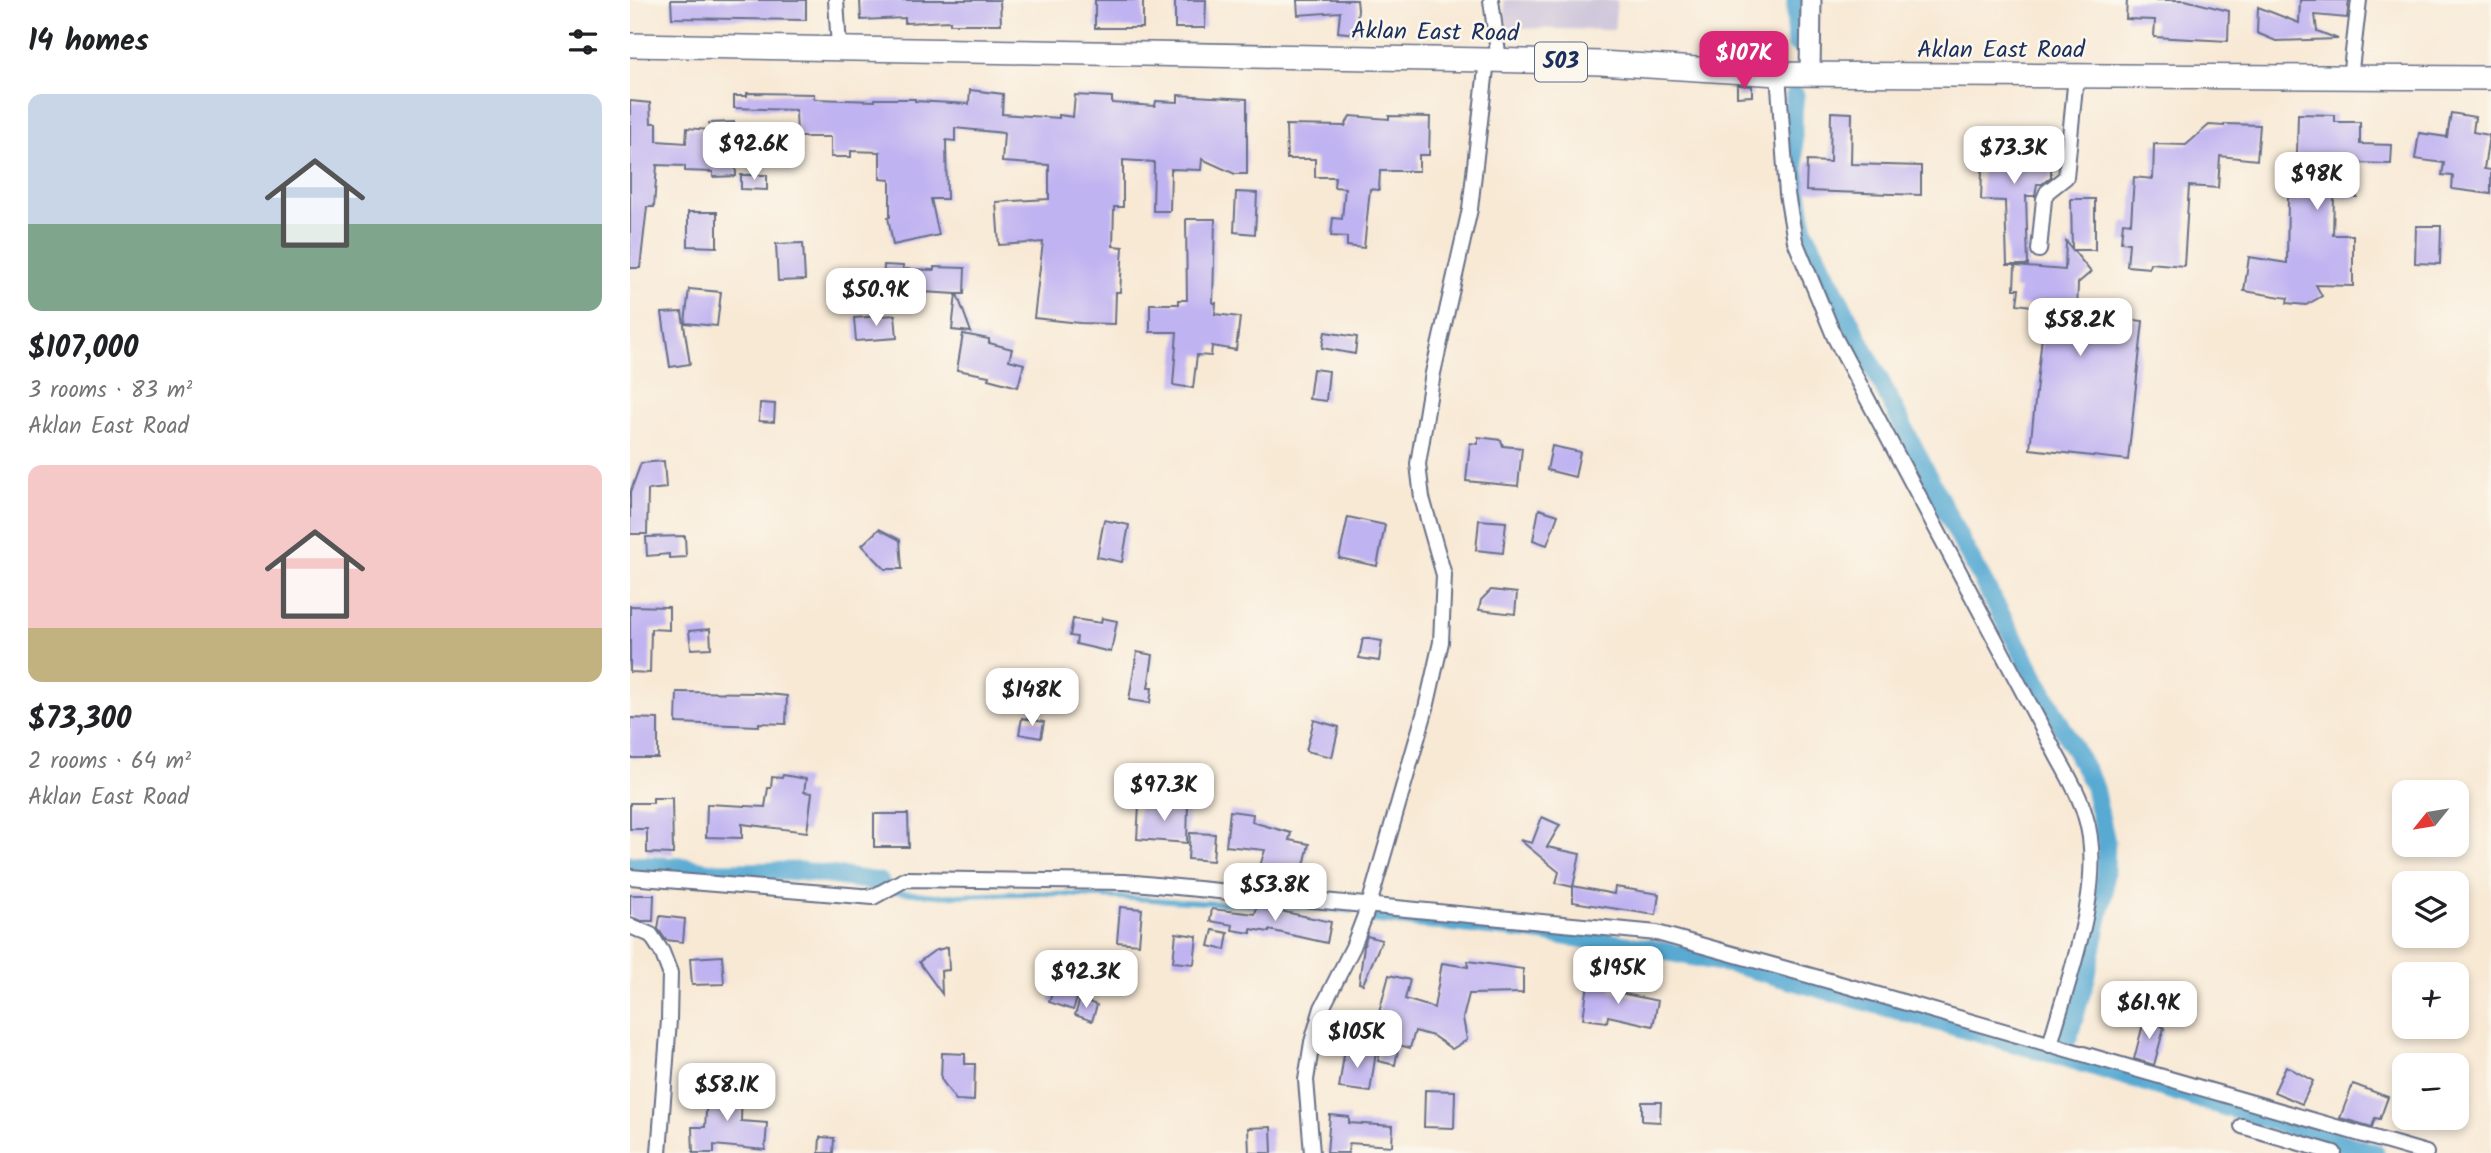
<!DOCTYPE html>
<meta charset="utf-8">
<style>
:root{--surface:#fff;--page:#f2f2f2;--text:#202124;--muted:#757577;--accent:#db2777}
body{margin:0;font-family:Kalam,sans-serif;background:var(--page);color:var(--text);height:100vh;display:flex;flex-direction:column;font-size:26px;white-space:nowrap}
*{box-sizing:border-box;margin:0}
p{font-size:23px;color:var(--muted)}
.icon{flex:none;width:38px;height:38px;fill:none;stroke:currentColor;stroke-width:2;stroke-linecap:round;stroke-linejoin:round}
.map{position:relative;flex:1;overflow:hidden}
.drawer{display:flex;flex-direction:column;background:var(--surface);width:630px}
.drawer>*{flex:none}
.needle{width:46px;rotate:240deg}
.controls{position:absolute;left:1762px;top:780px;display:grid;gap:14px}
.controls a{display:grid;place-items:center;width:77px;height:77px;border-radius:14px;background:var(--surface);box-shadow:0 4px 10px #0003;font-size:35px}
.price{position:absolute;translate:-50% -60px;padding:0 16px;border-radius:14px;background:#fff;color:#222;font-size:23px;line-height:46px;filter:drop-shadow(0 2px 4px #0008)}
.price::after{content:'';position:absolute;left:50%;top:42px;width:21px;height:16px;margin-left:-10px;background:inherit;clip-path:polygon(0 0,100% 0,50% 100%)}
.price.current{background:var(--accent);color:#fff}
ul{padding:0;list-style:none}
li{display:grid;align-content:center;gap:14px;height:371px;padding:0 28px}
li span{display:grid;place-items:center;height:217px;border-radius:14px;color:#555}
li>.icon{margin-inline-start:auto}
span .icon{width:126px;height:126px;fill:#fffc;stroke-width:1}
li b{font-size:30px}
h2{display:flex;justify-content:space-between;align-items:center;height:84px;padding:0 28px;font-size:30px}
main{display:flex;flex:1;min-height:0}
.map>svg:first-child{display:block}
.industrial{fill:#c8bfd8}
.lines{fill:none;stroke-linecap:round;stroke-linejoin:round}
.stream{stroke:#58aad3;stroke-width:5}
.canal{stroke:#58aad3;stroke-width:19}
.building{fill:#c0b3f1}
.minor-casing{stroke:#687088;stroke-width:18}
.tertiary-casing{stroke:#687088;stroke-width:23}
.primary-casing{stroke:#687088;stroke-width:26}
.minor{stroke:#fff;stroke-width:14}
.tertiary{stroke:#fff;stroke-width:19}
.primary{stroke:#fff;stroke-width:23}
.labels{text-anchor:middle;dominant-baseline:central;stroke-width:5;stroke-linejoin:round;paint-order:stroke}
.shield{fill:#fbf7ec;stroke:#5e6b89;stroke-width:2}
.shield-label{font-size:23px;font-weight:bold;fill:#1b2f5e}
.street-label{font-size:24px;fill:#1b2f5e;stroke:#fbf7ec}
</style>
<main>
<section class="drawer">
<h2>14 homes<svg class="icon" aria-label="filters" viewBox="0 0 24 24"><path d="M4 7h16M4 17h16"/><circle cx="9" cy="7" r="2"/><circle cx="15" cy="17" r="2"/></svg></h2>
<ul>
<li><span style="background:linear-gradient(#c9d6e8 60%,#7fa58c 0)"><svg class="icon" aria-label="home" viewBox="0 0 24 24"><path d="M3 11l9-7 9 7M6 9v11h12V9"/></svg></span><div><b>$107,000</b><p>3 rooms · 83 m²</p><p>Aklan East Road</p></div></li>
<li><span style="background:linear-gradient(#f6c9c9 75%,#c2b280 0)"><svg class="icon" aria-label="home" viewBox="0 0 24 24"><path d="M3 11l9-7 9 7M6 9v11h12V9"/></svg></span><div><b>$73,300</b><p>2 rooms · 64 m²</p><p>Aklan East Road</p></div></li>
</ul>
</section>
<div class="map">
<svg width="1861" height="1153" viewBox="0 0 1861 1153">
<rect width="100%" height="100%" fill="#fbf7ec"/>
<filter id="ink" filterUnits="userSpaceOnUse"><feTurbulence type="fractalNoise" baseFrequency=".0143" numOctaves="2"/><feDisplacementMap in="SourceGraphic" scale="14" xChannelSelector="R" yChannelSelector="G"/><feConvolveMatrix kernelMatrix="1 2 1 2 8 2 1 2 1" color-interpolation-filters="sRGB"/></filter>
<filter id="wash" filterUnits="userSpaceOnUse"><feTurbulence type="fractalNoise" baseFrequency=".00686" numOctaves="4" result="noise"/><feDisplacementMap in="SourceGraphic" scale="28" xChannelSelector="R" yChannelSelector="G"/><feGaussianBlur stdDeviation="1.57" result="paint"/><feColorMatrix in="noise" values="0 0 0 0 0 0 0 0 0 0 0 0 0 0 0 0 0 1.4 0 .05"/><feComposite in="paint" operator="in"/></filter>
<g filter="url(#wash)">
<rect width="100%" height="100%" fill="#f8e9d5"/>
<polygon class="industrial" points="874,0 987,0 984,30 876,28"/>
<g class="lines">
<polyline class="stream" points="266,892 312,896 409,893 722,911"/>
<g class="canal">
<polyline points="1166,43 1166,0"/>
<path d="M1165,95C1159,139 1167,185 1174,230L1330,539L1463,784L1476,842L1474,893L1456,978L1438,1038"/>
<polyline points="0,865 56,867 80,872 170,871 250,882"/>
<polyline points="744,914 902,931 1023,949 1110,966 1433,1057 1745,1153"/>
</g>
</g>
<g id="blocks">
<g class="building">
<polygon points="41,0 176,0 176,20 42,18"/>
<polygon points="230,0 370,0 371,24 320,24 320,21 275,23 275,18 231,20"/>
<rect x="465" y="0" width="48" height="28"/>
<polygon points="545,0 576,0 575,28 545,28"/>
<polygon points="667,0 727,0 728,9 726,34 708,32 710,12 668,15"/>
<polygon points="1497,0 1555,0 1599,11 1598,41 1524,37 1525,20 1496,19"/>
<polygon points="1670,0 1719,0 1717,18 1685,15 1687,31 1708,39 1646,41 1627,33 1628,7 1669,23"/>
<polygon points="1107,85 1122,86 1122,96 1107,97"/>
<polygon points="340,90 373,94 372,114 429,118 429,115 443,117 445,95 482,97 482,103 525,106 526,101 548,102 548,95 617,99 617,174 605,174 572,159 571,170 541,169 540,211 523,211 524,162 493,160 493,207 484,207 483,246 493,247 490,292 486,292 485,324 450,323 404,318 413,242 369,245 366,202 419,199 419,165 372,162 374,133 325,128 325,141 316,140 317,199 301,199 309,235 263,245 258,217 260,217 260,180 250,179 250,152 221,151 221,157 201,157 201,137 167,137 166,110 104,108 104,96 117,96 117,93 184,94 184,99 245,101 245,99 285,99 285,101 339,104"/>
<polygon points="0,101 20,103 21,123 27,123 27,141 56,143 57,128 79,130 79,123 104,122 106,176 83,177 83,172 55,171 55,166 27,165 24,207 17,207 10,268 0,268"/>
<polygon points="1201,112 1222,113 1221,164 1291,166 1291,195 1176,191 1177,161 1200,162"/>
<polygon points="1821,113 1845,117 1843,132 1859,135 1854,169 1861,170 1861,194 1822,189 1823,176 1812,175 1814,163 1785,159 1789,133 1817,137"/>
<polygon points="1668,114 1705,115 1705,122 1730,122 1730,144 1762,145 1761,164 1727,163 1727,197 1704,197 1703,235 1723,235 1723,286 1686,285 1692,296 1676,305 1657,303 1658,298 1614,291 1619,257 1657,263 1658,198 1666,193"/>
<polygon points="720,116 759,119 759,116 800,117 799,155 789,155 789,171 750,171 749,190 740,189 734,248 717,246 717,237 701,236 703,218 712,219 715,188 704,187 705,177 685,177 685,159 657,159 656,125 715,126"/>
<polygon points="1594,124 1630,125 1627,160 1590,156 1588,188 1559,186 1554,266 1520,263 1519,268 1497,266 1499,243 1491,242 1493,222 1501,223 1504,177 1523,179 1524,144 1556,145 1579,125 1594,126"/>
<polygon points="1353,139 1409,141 1418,147 1421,156 1421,177 1412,184 1407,184 1405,196 1396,196 1398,265 1377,265 1375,201 1351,200"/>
<polygon points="111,175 137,175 137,190 111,189"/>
<polygon points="606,192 627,193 625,234 604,232"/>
<polygon points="1441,199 1465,199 1465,250 1443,250 1461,272 1448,283 1447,313 1466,316 1466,321 1481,322 1482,317 1513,321 1498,460 1400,449 1415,308 1387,304 1389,289 1384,289 1385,266 1435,270 1436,241 1442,249"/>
<polygon points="58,212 87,212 87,247 58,246"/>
<polygon points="556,219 585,219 583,303 586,303 585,314 610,317 606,350 582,346 581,356 567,355 563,388 543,385 547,332 520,332 520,304 549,304 549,300 557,300"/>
<polygon points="1786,226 1811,226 1810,264 1785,263"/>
<polygon points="173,243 175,280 148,281 146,244"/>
<polygon points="254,265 273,266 273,269 304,270 304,267 335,268 334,294 327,294 341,332 322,330 326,294 275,291 275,286 253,285"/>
<polygon points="59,289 91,292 87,326 55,323"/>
<polygon points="52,312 60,364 40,367 32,313"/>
<polygon points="265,315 267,338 226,341 224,318"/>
<polygon points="695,332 727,337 725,354 692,348"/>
<polygon points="333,334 359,339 359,343 382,349 379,360 394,364 388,387 358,379 359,376 327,370"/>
<polygon points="683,369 699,371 696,401 679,399"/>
<polygon points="130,403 145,404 144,422 129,421"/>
<polygon points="848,437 871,440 873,446 892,448 888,486 836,481 840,443 848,444"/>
<polygon points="922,446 950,452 945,477 917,470"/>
<polygon points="34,461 36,488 18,490 17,534 0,534 0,493 11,463"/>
<polygon points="909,509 928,515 917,545 903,540"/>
<polygon points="718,517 755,525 747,566 709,558"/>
<polygon points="474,520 499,525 492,562 467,557"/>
<polygon points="849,520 876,522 873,553 846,550"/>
<polygon points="249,529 270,540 272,569 255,569 232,545"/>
<polygon points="55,536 56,557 39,558 39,554 17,556 16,537"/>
<polygon points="861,590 887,593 885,614 849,610 851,600"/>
<polygon points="0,606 39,607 39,630 21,629 20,673 0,672"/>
<polygon points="472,618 487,621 481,652 446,644 447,637 440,636 443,619 471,623"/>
<polygon points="80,629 81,648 61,649 59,631"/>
<polygon points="733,638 752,641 749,661 729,658"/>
<polygon points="507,652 523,655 518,688 522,688 520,703 499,700"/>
<polygon points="47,692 129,693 157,696 156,724 129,723 129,726 46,723"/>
<polygon points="0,718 28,719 28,758 0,758"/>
<polygon points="392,718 414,722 411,738 389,734"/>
<polygon points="684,720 709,727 702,757 676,751"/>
<polygon points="153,775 176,779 174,792 182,793 177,832 112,824 112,838 76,837 77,804 135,807 138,788 141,788 142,777 152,778"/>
<polygon points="23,798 42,798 43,854 17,853 17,829 0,829 0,803 23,803"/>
<polygon points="535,801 558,802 557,843 507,839 509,806 535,808"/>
<polygon points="600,811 623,814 622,822 661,833 659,840 679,844 673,870 652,865 650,872 630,866 635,850 596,846"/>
<polygon points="244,814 278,814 279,847 244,847"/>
<polygon points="912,817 930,825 917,847 950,854 943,887 926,883 929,872 890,840 902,843"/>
<polygon points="560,833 585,834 583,861 558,859"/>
<polygon points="943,886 984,894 985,887 1029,894 1026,915 943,902"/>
<polygon points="0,895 24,895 23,921 12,921 0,917"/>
<polygon points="627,906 701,922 697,943 639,930 639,932 621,929 621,933 602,930 603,925 580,921 582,909 625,914"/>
<polygon points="490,907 512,909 509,944 487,942"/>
<polygon points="30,916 55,919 53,942 36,940 28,929"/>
<polygon points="583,930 598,933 595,950 579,946"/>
<polygon points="546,933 567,936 564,964 543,962"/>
<polygon points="737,936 752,940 733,984 729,983 734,946"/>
<polygon points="318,947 319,970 311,971 312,994 289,962 304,951"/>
<polygon points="92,956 94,984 62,985 60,958"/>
<polygon points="435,959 458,967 443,1010 419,1002"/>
<polygon points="838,961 893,969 893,993 839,994 833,1018 837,1040 822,1049 803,1036 785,1031 780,1048 769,1045 765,1065 748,1061 757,1022 747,1020 759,975 780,980 775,999 804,1008 812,963 838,967"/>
<polygon points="958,983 982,986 981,991 1028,1001 1023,1026 978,1016 977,1022 953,1019"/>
<polygon points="450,999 467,1005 462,1021 445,1015"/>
<polygon points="701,1012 719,1017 712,1033 695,1030"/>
<polygon points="1516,1013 1534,1028 1524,1065 1504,1059"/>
<polygon points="715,1048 746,1052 740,1092 709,1088"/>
<polygon points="312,1053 335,1054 335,1064 345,1064 344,1101 326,1100 311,1079"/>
<polygon points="1656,1066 1683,1081 1672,1104 1644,1092"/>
<polygon points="78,1083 112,1085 111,1121 137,1123 135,1150 84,1145 84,1153 63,1153 62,1127 75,1127"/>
<polygon points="1723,1084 1758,1097 1750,1119 1745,1118 1742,1127 1710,1118"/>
<polygon points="795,1090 825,1091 824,1128 794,1127"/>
<polygon points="1012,1102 1031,1102 1030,1122 1012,1121"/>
<polygon points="700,1115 719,1117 719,1123 763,1126 762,1146 719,1143 718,1153 697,1153"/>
<polygon points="641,1127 642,1153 619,1153 618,1128"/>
<polygon points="190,1137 204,1138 203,1153 189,1153"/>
</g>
</g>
</g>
<g filter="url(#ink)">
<use href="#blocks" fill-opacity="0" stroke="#687088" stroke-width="2"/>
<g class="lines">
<g class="minor-casing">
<g id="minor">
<polyline points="206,0 209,48"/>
<polyline points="861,0 869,60"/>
<path d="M1148,74L1157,194L1165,241L1205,338L1425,752C1436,773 1449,793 1455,815C1477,883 1438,977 1420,1045"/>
<polyline points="1720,78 1729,0"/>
<polyline points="1409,250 1414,199 1417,192 1436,177 1446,76"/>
<polyline points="0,877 243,897 276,879 495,882 1027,933 1221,987 1796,1153"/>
<polyline points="0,926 21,935 32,952 40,973 39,1020 29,1153"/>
<polyline points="1612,1126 1704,1153"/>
<polyline points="682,1153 676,1080 682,1042 692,1008 723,947 739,905 796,708 811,642 814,575 792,498 788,464 803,373 840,209 857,60"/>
</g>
</g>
<g class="tertiary-casing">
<polyline id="tertiary" points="1180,75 1181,0"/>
</g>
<g class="primary-casing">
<polyline id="primary" points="0,45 857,60 970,63 1148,74 1861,78"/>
</g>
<use href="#minor" class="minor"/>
<use href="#tertiary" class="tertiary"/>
<use href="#primary" class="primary"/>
</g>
</g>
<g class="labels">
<rect class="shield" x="905" y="42.5" width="52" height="39" rx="5"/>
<g class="shield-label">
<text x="931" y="62">503</text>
</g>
<g class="street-label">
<text transform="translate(805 33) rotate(1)">Aklan East Road</text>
<text x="1371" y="50">Aklan East Road</text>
</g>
</g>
</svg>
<div class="controls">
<a><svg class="needle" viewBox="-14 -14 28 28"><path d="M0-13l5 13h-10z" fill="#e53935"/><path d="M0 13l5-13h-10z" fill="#757577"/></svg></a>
<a><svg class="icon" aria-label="layers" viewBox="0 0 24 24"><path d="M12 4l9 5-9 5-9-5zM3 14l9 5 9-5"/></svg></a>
<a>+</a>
<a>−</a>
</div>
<b class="price current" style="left:1114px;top:91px">$107K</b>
<b class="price" style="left:124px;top:182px">$92.6K</b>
<b class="price" style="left:1384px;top:186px">$73.3K</b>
<b class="price" style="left:1687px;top:212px">$98K</b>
<b class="price" style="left:246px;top:328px">$50.9K</b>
<b class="price" style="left:1450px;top:358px">$58.2K</b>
<b class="price" style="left:402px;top:728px">$148K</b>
<b class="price" style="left:534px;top:823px">$97.3K</b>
<b class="price" style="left:645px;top:923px">$53.8K</b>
<b class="price" style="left:988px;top:1006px">$195K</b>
<b class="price" style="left:456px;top:1010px">$92.3K</b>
<b class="price" style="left:1519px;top:1041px">$61.9K</b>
<b class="price" style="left:727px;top:1070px">$105K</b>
<b class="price" style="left:97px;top:1123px">$58.1K</b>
</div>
</main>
